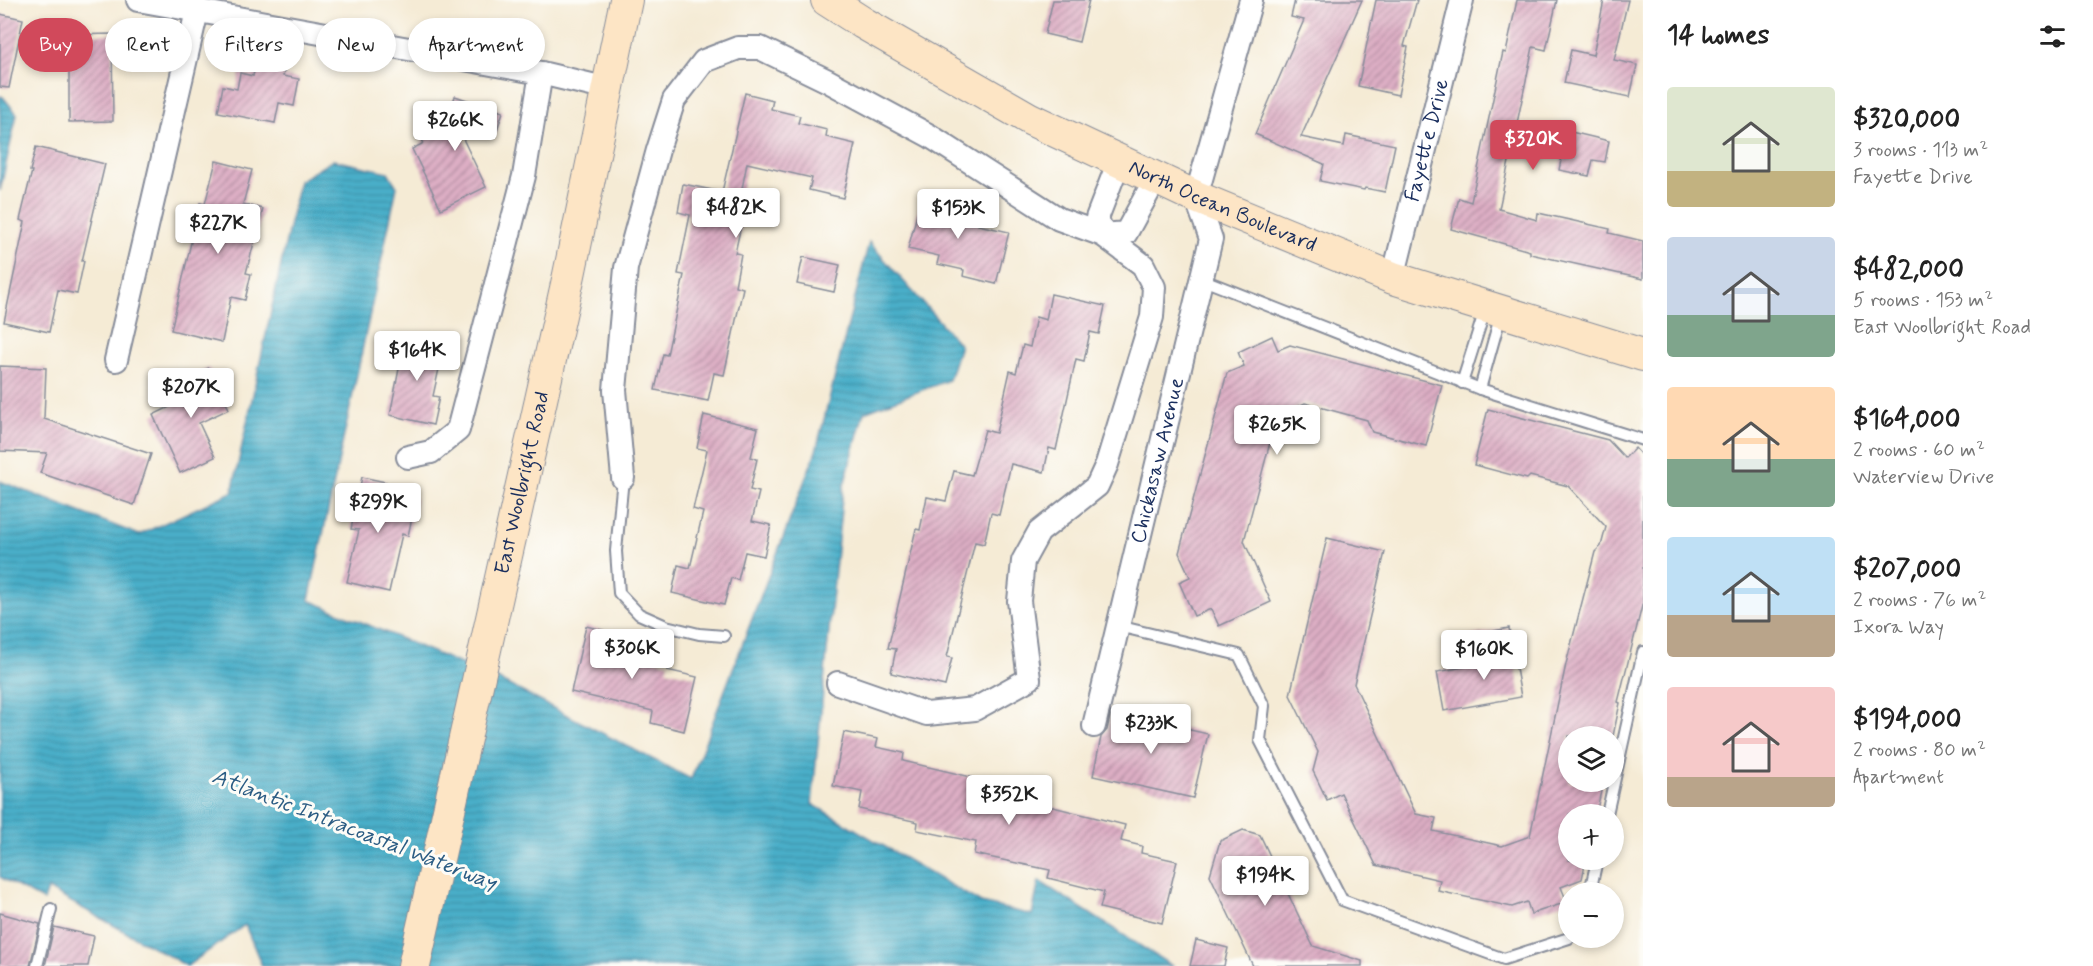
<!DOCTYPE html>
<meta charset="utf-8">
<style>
:root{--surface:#fff;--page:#f6f6f6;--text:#222;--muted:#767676;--accent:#d1495b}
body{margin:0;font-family:Mynerve,sans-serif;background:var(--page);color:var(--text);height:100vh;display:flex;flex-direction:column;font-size:22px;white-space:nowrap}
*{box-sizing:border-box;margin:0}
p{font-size:20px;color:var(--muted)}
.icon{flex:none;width:33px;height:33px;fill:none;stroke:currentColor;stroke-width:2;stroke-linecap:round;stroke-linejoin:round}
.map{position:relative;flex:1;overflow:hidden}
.details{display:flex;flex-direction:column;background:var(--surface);width:450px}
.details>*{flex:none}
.hud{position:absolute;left:18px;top:18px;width:570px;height:54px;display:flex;gap:12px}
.buttons{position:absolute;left:1558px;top:726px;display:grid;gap:12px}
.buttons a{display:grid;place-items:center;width:66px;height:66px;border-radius:50%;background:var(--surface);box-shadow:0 3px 9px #0003;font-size:30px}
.price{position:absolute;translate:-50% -51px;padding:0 14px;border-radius:6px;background:#fff;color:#222;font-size:20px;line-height:39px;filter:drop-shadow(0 2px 3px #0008)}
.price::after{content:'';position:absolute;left:50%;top:36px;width:18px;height:14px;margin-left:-9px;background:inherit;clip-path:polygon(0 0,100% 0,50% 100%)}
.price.current{background:var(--accent);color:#fff}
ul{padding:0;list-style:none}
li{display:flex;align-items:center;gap:18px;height:150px;padding:0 24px}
li span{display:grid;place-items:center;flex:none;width:168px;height:120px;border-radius:6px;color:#555}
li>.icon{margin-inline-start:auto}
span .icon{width:72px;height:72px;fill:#fffc;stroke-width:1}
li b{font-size:26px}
h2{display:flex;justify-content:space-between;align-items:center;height:72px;padding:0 24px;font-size:26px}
.chip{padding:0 21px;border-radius:27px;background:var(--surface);box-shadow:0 3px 9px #0003;font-size:21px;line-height:54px}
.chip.current{background:var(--accent);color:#fff}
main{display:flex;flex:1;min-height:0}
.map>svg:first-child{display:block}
.water{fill:url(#water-rules);stroke:#326f94;stroke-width:1.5}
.building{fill:url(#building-hatch)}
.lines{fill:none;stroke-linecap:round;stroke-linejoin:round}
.lane-casing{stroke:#888d9a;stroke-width:14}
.street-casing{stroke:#888d9a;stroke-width:26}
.secondary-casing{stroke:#888d9a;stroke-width:34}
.lane{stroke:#fff;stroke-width:10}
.street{stroke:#fff;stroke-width:22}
.secondary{stroke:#fde5c5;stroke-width:32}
.labels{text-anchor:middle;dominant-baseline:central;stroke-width:6;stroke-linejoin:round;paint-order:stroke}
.street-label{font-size:21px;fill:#1b2f5e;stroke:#fdfcf7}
.water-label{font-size:22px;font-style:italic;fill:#2b5c83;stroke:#fdfcf7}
</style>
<main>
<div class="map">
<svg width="1643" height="966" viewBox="0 0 1643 966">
<defs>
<pattern id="water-rules" width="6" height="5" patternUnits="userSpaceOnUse" patternTransform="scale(1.5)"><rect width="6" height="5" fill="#4aafc9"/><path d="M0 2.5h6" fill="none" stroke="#3d8fa6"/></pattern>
<pattern id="building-hatch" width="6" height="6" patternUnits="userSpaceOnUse" patternTransform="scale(1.5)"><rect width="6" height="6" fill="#ddaec4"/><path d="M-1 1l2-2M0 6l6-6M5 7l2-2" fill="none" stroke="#b28ea2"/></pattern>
</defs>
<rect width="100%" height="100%" fill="#fdfcf7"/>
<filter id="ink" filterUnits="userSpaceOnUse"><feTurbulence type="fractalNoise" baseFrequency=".0167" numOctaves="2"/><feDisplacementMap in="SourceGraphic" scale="12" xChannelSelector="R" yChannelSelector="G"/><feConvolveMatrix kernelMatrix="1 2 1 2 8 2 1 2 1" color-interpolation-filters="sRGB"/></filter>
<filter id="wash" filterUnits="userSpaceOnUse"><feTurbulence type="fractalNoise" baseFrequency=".008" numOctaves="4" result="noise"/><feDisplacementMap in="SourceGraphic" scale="24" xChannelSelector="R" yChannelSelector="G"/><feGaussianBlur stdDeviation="1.35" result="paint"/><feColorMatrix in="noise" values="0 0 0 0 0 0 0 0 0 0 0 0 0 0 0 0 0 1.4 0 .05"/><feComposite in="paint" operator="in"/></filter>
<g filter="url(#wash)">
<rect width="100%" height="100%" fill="#f5ebd5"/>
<g class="water">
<polygon points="0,96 3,97 17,114 0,191"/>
<polygon points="333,160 388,172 397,187 309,600 499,680 691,779 816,451 869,242 960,345 949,380 864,412 843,489 812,804 981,903 1032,915 1039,881 1172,966 262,966 245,925 187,966 48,889 44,901 0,877 0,481 139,535 232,492 299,181"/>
</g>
<g id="blocks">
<g class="building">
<polygon points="1053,0 1089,0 1079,42 1045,34"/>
<polygon points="1295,0 1362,0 1301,137 1344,146 1346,135 1395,145 1385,192 1365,188 1364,190 1320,181 1324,164 1255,134 1304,20 1291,17"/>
<polygon points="1376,0 1417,0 1404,46 1408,47 1398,95 1358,86"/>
<polygon points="1517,0 1557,0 1546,50 1533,47 1499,209 1537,220 1538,213 1610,229 1609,233 1643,241 1643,279 1530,254 1530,251 1451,229 1459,198 1471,202 1503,52 1506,53"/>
<polygon points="1604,0 1628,0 1614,60 1637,65 1630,97 1564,83 1571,50 1593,55"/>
<polygon points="0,14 23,19 9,88 0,87"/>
<polygon points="112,34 113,121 69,122 69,35"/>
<polygon points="256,63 285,69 283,76 299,79 294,106 279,103 275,123 218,112 223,86 237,89 240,73 253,76"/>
<polygon points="745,93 773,100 771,109 800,116 798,123 827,130 826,137 855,144 843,198 809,190 812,178 747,163 736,220 742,221 735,253 741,254 735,286 743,288 724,375 714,373 708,401 655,390 663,354 667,355 684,275 678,274 690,215 678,212 683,184 722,192"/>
<polygon points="455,96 503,112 495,136 455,122 486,187 441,209 412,149 422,144 426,131 448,120"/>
<polygon points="1567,131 1609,141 1605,162 1593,160 1589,176 1559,170"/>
<polygon points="36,147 105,164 82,261 84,261 77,294 58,290 49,332 4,322 25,222 20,220 32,171 30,171"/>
<polygon points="216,161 252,170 243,204 263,209 246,273 251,274 245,300 231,297 222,342 171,330 200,203 205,204"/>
<polygon points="922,195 951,202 949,210 980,217 978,225 1009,232 996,284 963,276 964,270 937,264 939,256 908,249"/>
<polygon points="803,257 840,265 834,292 797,284"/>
<polygon points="1051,294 1105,306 1099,334 1090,332 1084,361 1076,359 1056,450 1049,448 1044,472 1011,464 999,515 991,513 984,544 975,542 947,657 952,658 945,686 891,673 896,649 888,648 916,529 920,530 927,497 946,501 954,471 972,475 985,430 996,433 1010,371 1016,373 1023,345 1030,347 1036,317 1046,320"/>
<polygon points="1272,336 1278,350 1290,345 1442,385 1426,446 1372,432 1367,420 1305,403 1277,416 1244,541 1271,602 1219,626 1211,609 1194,616 1179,582 1190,577 1179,553 1227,373 1244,366 1238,352"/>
<polygon points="405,338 444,346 433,396 439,397 433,425 390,415"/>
<polygon points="0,366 46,368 44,419 151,454 134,505 40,473 47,453 0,451"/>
<polygon points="209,368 229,409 199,423 215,457 180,473 153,415 178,403 170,387"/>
<polygon points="1488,409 1608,440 1625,458 1635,448 1643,457 1643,602 1618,702 1620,703 1613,736 1569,736 1569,782 1603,782 1596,814 1569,814 1569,860 1586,860 1582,879 1561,887 1567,902 1531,914 1527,902 1512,907 1438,891 1440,880 1376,865 1341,793 1327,800 1313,771 1318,752 1290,695 1327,538 1385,552 1354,684 1416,814 1436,818 1433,831 1502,846 1530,836 1566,664 1595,552 1601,546 1606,527 1568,486 1530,476 1527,479 1474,465"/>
<polygon points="704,415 758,428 751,457 757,459 750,490 759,492 752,521 771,525 764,556 745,552 738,580 731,578 724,605 672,593 678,565 690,568 703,512 693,509 707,450 697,448"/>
<polygon points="362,477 386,482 384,492 416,499 408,536 402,534 389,592 347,582 359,530 351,529"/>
<polygon points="586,626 614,633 612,642 641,649 639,656 669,663 667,670 697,677 684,731 651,723 653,711 571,692"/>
<polygon points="1509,628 1521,697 1444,711 1437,672 1475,665 1469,636"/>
<polygon points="1111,712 1208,734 1193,798 1093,776 1101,737 1107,730"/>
<polygon points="844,732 878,739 876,747 904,753 903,761 1051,796 1049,806 1125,825 1121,841 1142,846 1141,853 1177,861 1162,923 1100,908 1104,892 1048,878 1050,870 974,854 976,842 917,830 918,822 859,809 862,792 833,786"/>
<polygon points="1243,830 1260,835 1313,946 1362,961 1362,966 1253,966 1210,875 1220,841"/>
<polygon points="0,913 40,924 30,966 0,966"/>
<polygon points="54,927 94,936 88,966 45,966"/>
<polygon points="1196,940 1228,948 1224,966 1190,966"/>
</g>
</g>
</g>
<g filter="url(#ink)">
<use href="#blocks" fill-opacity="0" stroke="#888d9a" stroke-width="1.5"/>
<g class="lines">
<g class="lane-casing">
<g id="lane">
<polyline points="1201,279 1480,389 1643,440"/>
<polyline points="1462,383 1485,310"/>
<polyline points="1480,389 1501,314"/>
<polyline points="623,478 616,551 619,593 639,614 666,626 699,634 724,636"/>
<polyline points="1118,626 1239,655 1264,706 1260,740 1342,900 1504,959 1569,938"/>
<polyline points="1607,814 1643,652"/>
<polyline points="1590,892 1597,860"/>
<polyline points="37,966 51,909"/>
</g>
</g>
<g class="street-casing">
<g id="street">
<polyline points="138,0 541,73 608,89"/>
<polyline points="1119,161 1097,218 1103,235 1126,233 1156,178"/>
<path id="s1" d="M1393,278L1462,0"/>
<polyline points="116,360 197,11"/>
<polyline points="408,457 431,452 458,430 524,176 541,73"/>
<polyline points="623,478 615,390 626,268 658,150 674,100 704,61 738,48 760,48 828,81 930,136 1059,219 1103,235 1143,265 1154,287 1152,317 1107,464 1097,486 1039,532 1023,561 1019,601 1029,679 975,709 927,714 838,683"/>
<path id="s2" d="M1094,726L1211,239L1196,197L1251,0"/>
</g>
</g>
<g class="secondary-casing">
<g id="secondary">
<path id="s3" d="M827,0L863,23L1030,119L1196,197L1393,278L1643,355"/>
<path id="s4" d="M414,966L569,275L626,0"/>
</g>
</g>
<use href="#lane" class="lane"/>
<use href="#street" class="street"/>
<use href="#secondary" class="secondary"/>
</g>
</g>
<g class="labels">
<g class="street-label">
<text stroke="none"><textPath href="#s1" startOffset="142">Fayette Drive</textPath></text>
<text stroke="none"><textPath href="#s3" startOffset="447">North Ocean Boulevard</textPath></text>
<text stroke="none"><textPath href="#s2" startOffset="273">Chickasaw Avenue</textPath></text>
<text stroke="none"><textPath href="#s4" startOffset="495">East Woolbright Road</textPath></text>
</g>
<g class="water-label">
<text transform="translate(354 830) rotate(21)">Atlantic Intracoastal Waterway</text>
</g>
</g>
</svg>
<div class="buttons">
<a><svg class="icon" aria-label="layers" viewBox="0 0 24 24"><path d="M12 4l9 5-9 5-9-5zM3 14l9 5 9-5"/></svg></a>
<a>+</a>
<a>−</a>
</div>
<b class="price" style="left:455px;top:152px">$266K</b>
<b class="price current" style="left:1533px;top:171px">$320K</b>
<b class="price" style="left:736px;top:239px">$482K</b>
<b class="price" style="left:958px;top:240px">$153K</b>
<b class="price" style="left:218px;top:255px">$227K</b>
<b class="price" style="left:417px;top:382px">$164K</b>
<b class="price" style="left:191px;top:419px">$207K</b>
<b class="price" style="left:1277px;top:456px">$265K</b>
<b class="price" style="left:378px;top:534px">$299K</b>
<b class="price" style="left:632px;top:680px">$306K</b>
<b class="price" style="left:1484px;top:681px">$160K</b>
<b class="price" style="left:1151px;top:755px">$233K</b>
<b class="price" style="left:1009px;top:826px">$352K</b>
<b class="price" style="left:1265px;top:907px">$194K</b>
<div class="hud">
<a class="chip current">Buy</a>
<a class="chip">Rent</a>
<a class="chip">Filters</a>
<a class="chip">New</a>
<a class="chip">Apartment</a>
</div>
</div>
<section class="details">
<h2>14 homes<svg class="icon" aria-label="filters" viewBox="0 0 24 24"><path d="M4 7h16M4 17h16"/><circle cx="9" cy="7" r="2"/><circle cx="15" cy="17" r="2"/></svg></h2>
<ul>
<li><span style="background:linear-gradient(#dfe7d0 70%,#c2b280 0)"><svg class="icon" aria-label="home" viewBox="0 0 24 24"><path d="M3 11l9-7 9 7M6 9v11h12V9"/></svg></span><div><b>$320,000</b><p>3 rooms · 113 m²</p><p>Fayette Drive</p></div></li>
<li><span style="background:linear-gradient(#c9d6e8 65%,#7fa58c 0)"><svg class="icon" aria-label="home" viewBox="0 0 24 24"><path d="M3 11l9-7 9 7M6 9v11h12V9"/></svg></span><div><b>$482,000</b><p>5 rooms · 153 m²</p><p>East Woolbright Road</p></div></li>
<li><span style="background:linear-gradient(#ffd9b3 60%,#7fa58c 0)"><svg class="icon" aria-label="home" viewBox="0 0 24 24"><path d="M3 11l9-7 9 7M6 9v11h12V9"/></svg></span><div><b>$164,000</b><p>2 rooms · 60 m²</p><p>Waterview Drive</p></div></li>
<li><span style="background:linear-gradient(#bfe0f5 65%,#b9a48a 0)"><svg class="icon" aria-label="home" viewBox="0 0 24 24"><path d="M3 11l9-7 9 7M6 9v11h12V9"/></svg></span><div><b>$207,000</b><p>2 rooms · 76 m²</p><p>Ixora Way</p></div></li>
<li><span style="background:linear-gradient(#f6c9c9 75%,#b9a48a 0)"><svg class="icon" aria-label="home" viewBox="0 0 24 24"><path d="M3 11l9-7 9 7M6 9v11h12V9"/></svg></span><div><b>$194,000</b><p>2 rooms · 80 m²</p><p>Apartment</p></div></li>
</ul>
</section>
</main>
